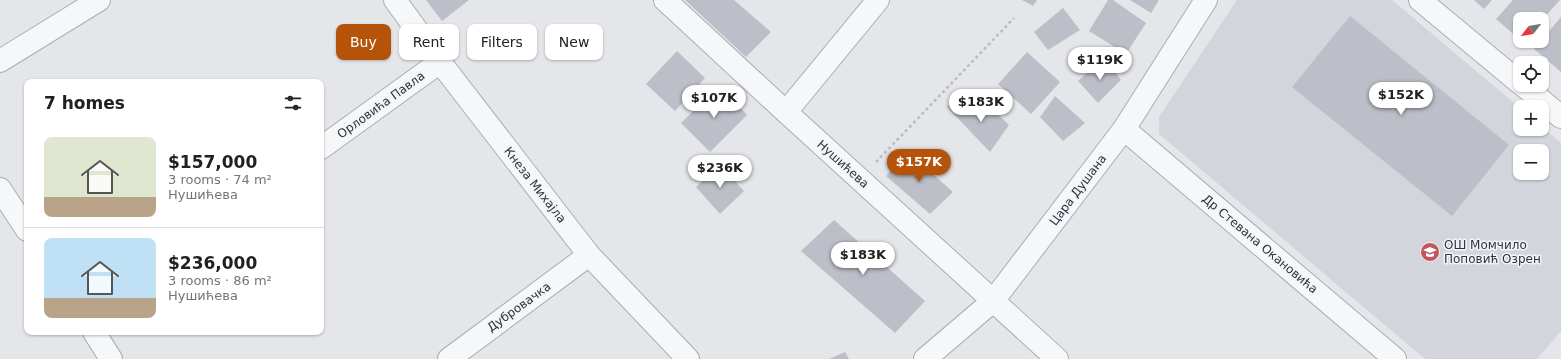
<!DOCTYPE html>
<meta charset="utf-8">
<style>
:root{--surface:#fff;--page:#f2f2f2;--text:#202124;--muted:#757577;--line:#e0e0e0;--accent:#b45309}
body{margin:0;font-family:"DejaVu Sans",sans-serif;background:var(--page);color:var(--text);height:100vh;display:flex;flex-direction:column;font-size:15px;white-space:nowrap}
*{box-sizing:border-box;margin:0}
p{font-size:13px;color:var(--muted)}
.icon{flex:none;width:22px;height:22px;fill:none;stroke:currentColor;stroke-width:2;stroke-linecap:round;stroke-linejoin:round}
.map{position:relative;flex:1;overflow:hidden}
.panel{position:absolute;left:24px;top:79px;width:300px;height:256px;display:flex;flex-direction:column;background:var(--surface);border-radius:8px;box-shadow:0 1px 3px #0004}
.panel>*{flex:none}
.banner{position:absolute;left:336px;top:24px;width:380px;height:36px;display:flex;gap:8px}
.needle{width:26px;rotate:239deg}
.buttons{position:absolute;left:1513px;top:12px;display:grid;gap:8px}
.buttons a{display:grid;place-items:center;width:36px;height:36px;border-radius:8px;background:var(--surface);box-shadow:0 1px 3px #0004;font-size:20px}
.price{position:absolute;translate:-50% -34px;padding:0 9px;border-radius:14px;background:#fff;color:#222;font-size:13px;line-height:26px;filter:drop-shadow(0 1px 2px #0008)}
.price::after{content:'';position:absolute;left:50%;top:24px;width:12px;height:9px;margin-left:-6px;background:inherit;clip-path:polygon(0 0,100% 0,50% 100%)}
.price.selected{background:var(--accent);color:#fff}
ul{padding:0;list-style:none}
li{display:flex;align-items:center;gap:12px;height:100px;padding:0 20px}
li+li{border-top:1px solid var(--line)}
li span{display:grid;place-items:center;flex:none;width:112px;height:80px;border-radius:8px;color:#555}
li>.icon{margin-inline-start:auto}
span .icon{width:48px;height:48px;fill:#fffc;stroke-width:1}
li b{font-size:17px}
h2{display:flex;justify-content:space-between;align-items:center;height:48px;padding:0 20px;font-size:17px}
.pill{padding:0 14px;border-radius:8px;background:var(--surface);box-shadow:0 1px 3px #0004;font-size:14px;line-height:36px}
.pill.selected{background:var(--accent);color:#fff}
.map>svg:first-child{display:block}
.built{fill:#d2d5dc;fill-rule:evenodd}
.building{fill:#bcbfc7}
.lines{fill:none;stroke-linecap:round;stroke-linejoin:round}
.street-casing{stroke:#a9adb4;stroke-width:24}
.path{stroke:#babcc2;stroke-width:2.5;stroke-dasharray:3 3;stroke-linecap:butt}
.street{stroke:#f6f7f9;stroke-width:22}
.labels{text-anchor:middle;dominant-baseline:central;stroke-width:3;stroke-linejoin:round;paint-order:stroke}
.street-label{font-size:12px;fill:#2d3341;stroke:#f4f5f8}
.poi-label{font-size:12px;fill:#2d3341;stroke:#f4f5f8;text-anchor:start}
</style>
<div class="map">
<svg width="1561" height="359" viewBox="0 0 1561 359">
<rect width="100%" height="100%" fill="#e4e6ea"/>
<path class="built" d="M1237,0H1392L1520,108V129H1542V127L1561,143V331L1537,359H1425L1159,134V117ZM1520,151H1542V173H1520Z"/>
<g class="building">
<polygon points="426,0 469,0 442,21"/>
<polygon points="685,0 734,0 771,32 746,57"/>
<polygon points="1022,0 1037,0 1033,6"/>
<polygon points="1108,0 1113,0 1146,23 1126,54 1089,31"/>
<polygon points="1130,0 1159,0 1151,13"/>
<polygon points="1474,0 1492,0 1484,9"/>
<polygon points="1513,0 1560,0 1543,19 1520,19 1520,40 1496,19"/>
<polygon points="1063,8 1080,30 1048,50 1034,32"/>
<polygon points="1350,16 1509,145 1452,216 1292,87"/>
<polygon points="1561,17 1561,72 1534,49"/>
<polygon points="677,51 705,78 675,111 646,84"/>
<polygon points="1027,52 1060,82 1031,114 998,84"/>
<polygon points="1104,58 1121,80 1098,103 1078,81"/>
<polygon points="719,86 747,115 710,152 681,123"/>
<polygon points="1055,96 1085,123 1063,141 1040,117"/>
<polygon points="958,98 975,115 988,105 1009,125 990,152 947,107"/>
<polygon points="908,152 953,192 930,214 886,176"/>
<polygon points="720,165 744,191 720,214 696,187"/>
<polygon points="834,220 925,301 895,333 801,251"/>
<polygon points="845,352 849,359 829,359"/>
</g>
<g class="lines">
<g class="street-casing">
<g id="street">
<polyline points="395,0 440,62 589,255 688,359"/>
<polyline points="665,0 786,112 1057,359"/>
<polyline points="1420,0 1520,83"/>
<polyline points="0,61 99,0"/>
<polyline points="1523,85 1561,117"/>
<polyline points="786,112 878,0"/>
<polyline points="1124,129 1395,359"/>
<polyline points="321,148 440,62"/>
<polyline points="0,189 27,230"/>
<polyline points="94,332 111,359"/>
<polyline points="449,359 589,255"/>
<polyline points="925,359 993,301 1124,129 1206,0"/>
</g>
</g>
<polyline class="path" points="876,162 1014,18"/>
<use href="#street" class="street"/>
</g>
<defs>
<g id="school-disc" transform="scale(1)"><circle r="9.5" fill="#c1575d" stroke="#f4f5f8"/><path d="M0-5L7-2L0 1L-7-2ZM-4 1L0 2.5L4 1V4Q0 6-4 4Z" fill="#fff"/></g>
</defs>
<g fill-rule="evenodd">
<use href="#school-disc" x="1430" y="252"/>
</g>
<g class="labels">
<g class="street-label">
<text transform="translate(381 105) rotate(-36)">Орловића Павла</text>
<text transform="translate(843 164) rotate(42)">Нушићева</text>
<text transform="translate(535 185) rotate(52)">Кнеза Михајла</text>
<text transform="translate(1078 190) rotate(-53)">Цара Душана</text>
<text transform="translate(1260 244) rotate(40)">Др Стевана Окановића</text>
<text transform="translate(519 307) rotate(-36)">Дубровачка</text>
</g>
<g class="poi-label">
<text x="1444" y="245">ОШ Момчило<tspan x="1444" dy="14">Поповић Озрен</tspan></text>
</g>
</g>
</svg>
<div class="buttons">
<a><svg class="needle" viewBox="-14 -14 28 28"><path d="M0-13l5 13h-10z" fill="#e53935"/><path d="M0 13l5-13h-10z" fill="#757577"/></svg></a>
<a><svg class="icon" aria-label="locate" viewBox="0 0 24 24"><circle cx="12" cy="12" r="6"/><path d="M12 2v4M12 18v4M2 12h4M18 12h4"/></svg></a>
<a>+</a>
<a>−</a>
</div>
<b class="price" style="left:1100px;top:81px">$119K</b>
<b class="price" style="left:1401px;top:116px">$152K</b>
<b class="price" style="left:714px;top:119px">$107K</b>
<b class="price" style="left:981px;top:123px">$183K</b>
<b class="price selected" style="left:919px;top:183px">$157K</b>
<b class="price" style="left:720px;top:189px">$236K</b>
<b class="price" style="left:863px;top:276px">$183K</b>
<div class="banner">
<a class="pill selected">Buy</a>
<a class="pill">Rent</a>
<a class="pill">Filters</a>
<a class="pill">New</a>
</div>
<section class="panel">
<h2>7 homes<svg class="icon" aria-label="filters" viewBox="0 0 24 24"><path d="M4 7h16M4 17h16"/><circle cx="9" cy="7" r="2"/><circle cx="15" cy="17" r="2"/></svg></h2>
<ul>
<li><span style="background:linear-gradient(#dfe7d0 75%,#b9a48a 0)"><svg class="icon" aria-label="home" viewBox="0 0 24 24"><path d="M3 11l9-7 9 7M6 9v11h12V9"/></svg></span><div><b>$157,000</b><p>3 rooms · 74 m²</p><p>Нушићева</p></div></li>
<li><span style="background:linear-gradient(#bfe0f5 75%,#b9a48a 0)"><svg class="icon" aria-label="home" viewBox="0 0 24 24"><path d="M3 11l9-7 9 7M6 9v11h12V9"/></svg></span><div><b>$236,000</b><p>3 rooms · 86 m²</p><p>Нушићева</p></div></li>
</ul>
</section>
</div>
